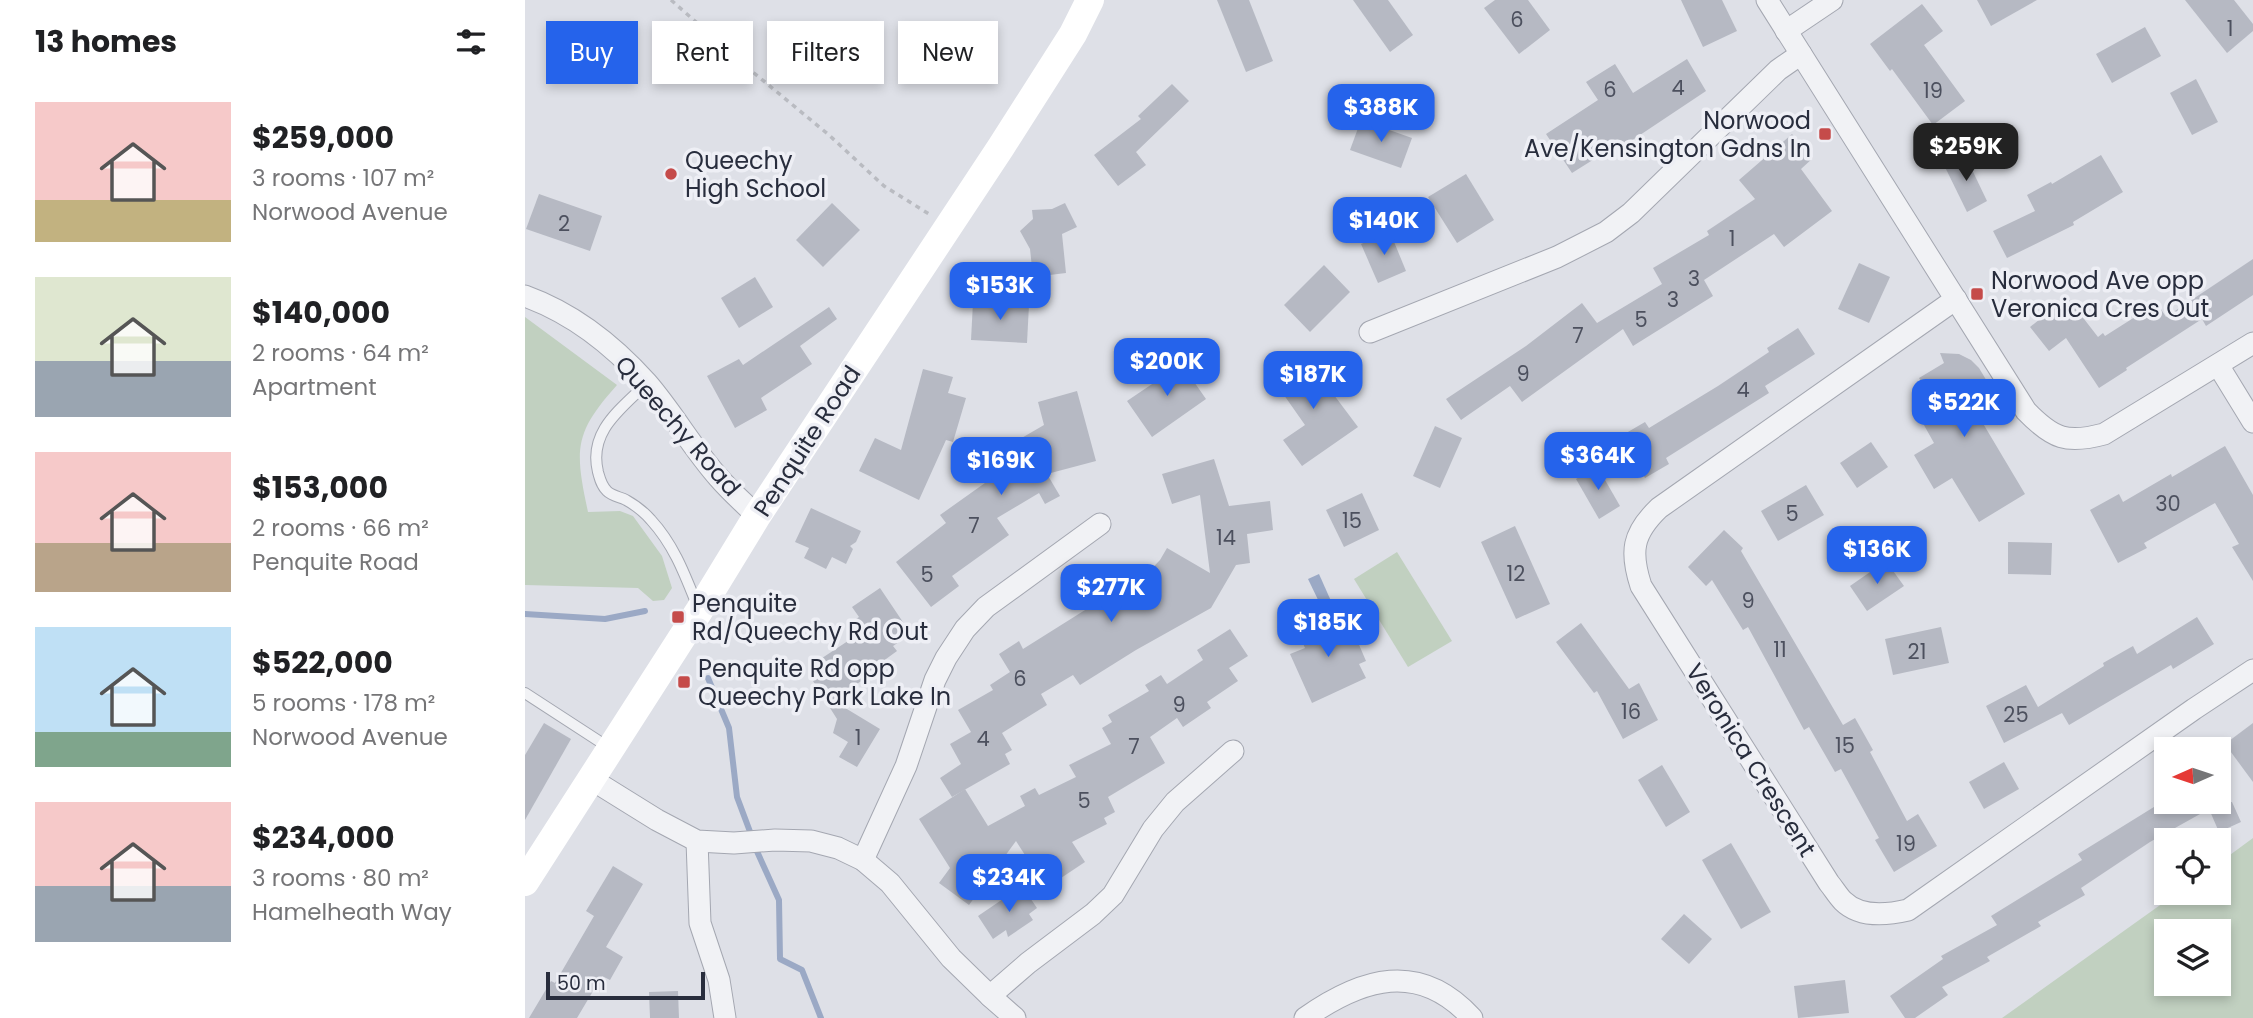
<!DOCTYPE html>
<meta charset="utf-8">
<style>
:root{--surface:#fff;--page:#f6f6f6;--text:#202124;--muted:#757577;--accent:#2563eb}
body{margin:0;font-family:Poppins,sans-serif;background:var(--page);color:var(--text);height:100vh;display:flex;flex-direction:column;font-size:26px;white-space:nowrap}
*{box-sizing:border-box;margin:0}
p{font-size:23px;color:var(--muted)}
.icon{flex:none;width:38px;height:38px;fill:none;stroke:currentColor;stroke-width:2;stroke-linecap:round;stroke-linejoin:round}
.map{position:relative;flex:1;overflow:hidden}
.sheet{display:flex;flex-direction:column;background:var(--surface);width:525px}
.sheet>*{flex:none}
.top-card{position:absolute;left:21px;top:21px;width:665px;height:63px;display:flex;gap:14px}
.needle{width:46px;rotate:267deg}
.tools{position:absolute;left:1629px;top:737px;display:grid;gap:14px}
.tools a{display:grid;place-items:center;width:77px;height:77px;border-radius:0px;background:var(--surface);box-shadow:0 4px 10px #0003;font-size:35px}
.scale{position:absolute;left:21px;bottom:18px;width:159px;box-sizing:border-box;padding-left:7px;border:4px solid #282d3d;border-top:0;font-size:19px;line-height:24px;white-space:nowrap;color:#282d3d;-webkit-text-stroke:5px #eeeff5;paint-order:stroke}
.price{position:absolute;translate:-50% -60px;padding:0 16px;border-radius:14px;background:var(--accent);color:#fff;font-size:23px;line-height:46px;filter:drop-shadow(0 2px 4px #0008)}
.price::after{content:'';position:absolute;left:50%;top:42px;width:21px;height:16px;margin-left:-10px;background:inherit;clip-path:polygon(0 0,100% 0,50% 100%)}
.price.current{background:#222;color:#fff}
ul{padding:0;list-style:none}
li{display:flex;align-items:center;gap:21px;height:175px;padding:0 35px}
li span{display:grid;place-items:center;flex:none;width:196px;height:140px;border-radius:0px;color:#555}
li>.icon{margin-inline-start:auto}
span .icon{width:84px;height:84px;fill:#fffc;stroke-width:1}
li b{font-size:30px}
h2{display:flex;justify-content:space-between;align-items:center;height:84px;padding:0 35px;font-size:30px}
.tag{padding:0 24px;border-radius:0px;background:var(--surface);box-shadow:0 4px 10px #0003;font-size:24px;line-height:63px}
.tag.current{background:var(--accent);color:#fff}
main{display:flex;flex:1;min-height:0}
.map>svg:first-child{display:block}
.green{fill:#c1d0c0;fill-rule:evenodd}
.water{fill:#9ba9c5}
.lines{fill:none;stroke-linecap:round;stroke-linejoin:round}
.stream{stroke:#9ba9c5;stroke-width:6}
.building{fill:#b6b9c3}
.lane-casing{stroke:#a4a7b1;stroke-width:12}
.street-casing{stroke:#a4a7b1;stroke-width:23}
.path{stroke:#b9bbc1;stroke-width:3.5;stroke-dasharray:5 5;stroke-linecap:butt}
.lane{stroke:#f1f2f5;stroke-width:10}
.street{stroke:#f1f2f5;stroke-width:21}
.secondary{stroke:#fff;stroke-width:28}
.poi-dot{fill:#c54b4a;stroke:#eeeff5;stroke-width:2.5}
.labels{text-anchor:middle;dominant-baseline:central;stroke-width:7;stroke-linejoin:round;paint-order:stroke}
.number-label{font-size:21px;fill:#4c505e}
.poi-label{font-size:24px;fill:#282d3d;stroke:#eeeff5;text-anchor:start}
.street-label{font-size:24px;fill:#282d3d;stroke:#eeeff5}
</style>
<main>
<section class="sheet">
<h2>13 homes<svg class="icon" aria-label="filters" viewBox="0 0 24 24"><path d="M4 7h16M4 17h16"/><circle cx="9" cy="7" r="2"/><circle cx="15" cy="17" r="2"/></svg></h2>
<ul>
<li><span style="background:linear-gradient(#f6c9c9 70%,#c2b280 0)"><svg class="icon" aria-label="home" viewBox="0 0 24 24"><path d="M3 11l9-7 9 7M6 9v11h12V9"/></svg></span><div><b>$259,000</b><p>3 rooms · 107 m²</p><p>Norwood Avenue</p></div></li>
<li><span style="background:linear-gradient(#dfe7d0 60%,#9aa5b1 0)"><svg class="icon" aria-label="home" viewBox="0 0 24 24"><path d="M3 11l9-7 9 7M6 9v11h12V9"/></svg></span><div><b>$140,000</b><p>2 rooms · 64 m²</p><p>Apartment</p></div></li>
<li><span style="background:linear-gradient(#f6c9c9 65%,#b9a48a 0)"><svg class="icon" aria-label="home" viewBox="0 0 24 24"><path d="M3 11l9-7 9 7M6 9v11h12V9"/></svg></span><div><b>$153,000</b><p>2 rooms · 66 m²</p><p>Penquite Road</p></div></li>
<li><span style="background:linear-gradient(#bfe0f5 75%,#7fa58c 0)"><svg class="icon" aria-label="home" viewBox="0 0 24 24"><path d="M3 11l9-7 9 7M6 9v11h12V9"/></svg></span><div><b>$522,000</b><p>5 rooms · 178 m²</p><p>Norwood Avenue</p></div></li>
<li><span style="background:linear-gradient(#f6c9c9 60%,#9aa5b1 0)"><svg class="icon" aria-label="home" viewBox="0 0 24 24"><path d="M3 11l9-7 9 7M6 9v11h12V9"/></svg></span><div><b>$234,000</b><p>3 rooms · 80 m²</p><p>Hamelheath Way</p></div></li>
</ul>
</section>
<div class="map">
<svg width="1728" height="1018" viewBox="0 0 1728 1018">
<rect width="100%" height="100%" fill="#dee0e7"/>
<g class="green">
<path d="M0,317L92,385C48,434 50,450 63,512L95,511L108,516L137,556L147,588L139,600L128,601L113,588L0,585Z"/>
<polygon points="872,552 927,641 883,667 829,579"/>
<path d="M1728,838V1018H1477L1652,893L1694,892V863ZM1694,931V984H1642V931Z"/>
</g>
<polygon class="water" points="794,574 806,601 796,606 783,579"/>
<g class="lines">
<g class="stream">
<polyline points="0,614 80,619 120,611"/>
<polyline points="183,678 204,728 212,797 227,837"/>
<polyline points="230,847 254,900 255,959 277,970 296,1018"/>
</g>
</g>
<g class="building">
<polygon points="692,0 724,0 748,61 721,72"/>
<polygon points="828,0 863,0 888,35 865,52"/>
<polygon points="970,0 1003,0 1025,30 994,54 959,8"/>
<polygon points="1156,0 1197,0 1212,31 1178,47"/>
<polygon points="1452,0 1512,0 1466,26"/>
<polygon points="1660,0 1709,0 1728,24 1728,31 1702,53"/>
<polygon points="1397,4 1418,31 1399,45 1440,101 1408,125 1367,69 1365,71 1345,44"/>
<polygon points="1620,27 1636,56 1587,83 1571,54"/>
<polygon points="1162,59 1181,91 1100,145 1098,141 1047,173 1021,134 1073,100 1061,82 1090,64 1108,93"/>
<polygon points="1671,79 1693,122 1667,135 1645,93"/>
<polygon points="647,84 664,101 611,152 621,165 593,186 569,155 616,119 613,116"/>
<polygon points="836,120 887,138 876,168 825,150"/>
<polygon points="1267,134 1288,158 1276,169 1307,211 1259,247 1249,234 1179,280 1188,296 1108,346 1098,329 997,402 985,386 936,420 921,399 1001,346 1057,303 1072,323 1137,284 1128,268 1184,235 1182,231 1230,199 1214,180"/>
<polygon points="1440,155 1462,201 1442,212 1419,165"/>
<polygon points="1576,155 1598,192 1548,222 1549,225 1482,258 1468,231 1510,211 1502,195 1526,182 1527,184"/>
<polygon points="941,174 969,220 932,243 903,197"/>
<polygon points="14,194 77,216 65,251 1,229"/>
<polygon points="307,203 335,230 298,267 271,240"/>
<polygon points="540,203 552,227 537,234 541,273 508,277 505,249 495,231 508,219 507,210 527,209"/>
<polygon points="865,232 881,271 853,283 836,244"/>
<polygon points="1728,259 1728,295 1681,326 1677,319 1601,368 1602,370 1574,388 1541,338 1524,351 1505,327 1542,297 1573,337 1578,333 1580,336 1632,303 1641,317"/>
<polygon points="1334,263 1365,277 1344,323 1313,309"/>
<polygon points="799,265 825,292 785,332 759,305"/>
<polygon points="230,277 248,307 214,328 196,298"/>
<polygon points="448,302 504,305 502,343 446,340"/>
<polygon points="304,307 312,319 275,346 287,364 236,398 242,410 210,428 182,376 214,359 218,365"/>
<polygon points="1273,328 1290,354 1240,386 1244,393 1141,458 1144,464 1120,478 1096,436 1120,422 1124,428 1193,386 1244,352 1242,348"/>
<polygon points="1415,353 1434,354 1446,360 1454,368 1463,383 1456,388 1460,396 1447,405 1500,494 1454,522 1427,478 1409,489 1389,455 1409,443 1395,418 1410,406 1394,378 1419,363"/>
<polygon points="779,355 833,427 777,466 758,440 780,425 747,378"/>
<polygon points="651,356 681,399 627,437 602,401 633,380 628,372"/>
<polygon points="398,369 428,377 423,393 441,398 428,442 421,440 394,500 334,471 350,438 376,450"/>
<polygon points="552,391 571,461 522,474 535,496 520,504 514,493 472,518 484,535 427,576 434,586 406,607 371,562 421,523 415,515 467,478 457,461 519,425 513,402"/>
<polygon points="910,426 937,438 915,488 888,476"/>
<polygon points="1346,442 1363,467 1332,488 1315,463"/>
<polygon points="1700,446 1728,495 1728,581 1707,547 1714,544 1690,503 1619,543 1622,548 1593,563 1565,510 1594,494 1598,502 1646,474 1647,477"/>
<polygon points="689,459 704,506 745,501 748,530 722,534 725,563 711,565 686,608 611,650 555,685 548,675 516,694 522,705 477,733 487,750 480,754 485,764 427,797 415,778 436,764 425,744 446,732 433,710 468,690 465,685 485,672 474,654 494,641 498,649 568,605 566,602 578,595 573,585 600,569 610,586 635,560 642,548 685,573 675,495 647,504 637,474"/>
<polygon points="1072,466 1095,506 1074,519 1051,479"/>
<polygon points="1281,485 1299,515 1253,541 1236,511"/>
<polygon points="837,493 854,530 819,547 801,510"/>
<polygon points="286,508 336,531 331,542 325,546 328,549 321,564 307,557 301,569 279,558 284,548 270,542"/>
<polygon points="990,526 1025,604 991,619 956,542"/>
<polygon points="1199,530 1218,548 1216,551 1318,725 1330,718 1348,750 1345,752 1382,821 1393,814 1412,846 1369,872 1350,840 1354,838 1316,769 1310,772 1284,727 1279,730 1223,627 1218,630 1187,580 1181,586 1163,567"/>
<polygon points="1483,542 1527,543 1526,575 1483,574"/>
<polygon points="1361,561 1379,586 1342,611 1325,586"/>
<polygon points="355,588 386,634 368,646 372,651 339,675 341,678 307,700 355,729 332,767 314,757 323,742 308,733 312,719 288,681 296,676 288,664 332,635 324,624 334,617 327,607"/>
<polygon points="810,613 824,644 832,640 841,661 834,664 841,678 787,703 765,654 780,648 772,630"/>
<polygon points="1672,617 1689,644 1648,669 1646,665 1544,725 1537,713 1479,743 1461,706 1501,685 1513,707 1579,666 1578,663 1608,646 1612,654"/>
<polygon points="1056,623 1104,689 1114,683 1133,720 1098,739 1072,691 1069,693 1031,642"/>
<polygon points="1416,627 1424,663 1368,675 1360,639"/>
<polygon points="705,629 723,656 704,668 713,681 682,702 686,708 658,727 652,718 625,737 640,763 583,797 590,812 579,818 582,824 547,842 560,862 521,888 491,841 444,905 414,883 425,868 394,819 440,789 463,826 500,806 495,796 510,788 514,795 551,777 544,765 586,744 577,728 587,722 583,715 624,691 620,685 636,675 642,684 678,660 672,650"/>
<polygon points="19,723 46,739 0,820 0,755"/>
<polygon points="1728,723 1728,782 1700,744"/>
<polygon points="1479,762 1494,789 1459,809 1444,782"/>
<polygon points="1137,765 1165,812 1141,827 1113,780"/>
<polygon points="1637,802 1707,802 1716,822 1694,832 1684,809 1625,842 1556,888 1560,895 1513,922 1516,926 1462,957 1465,961 1417,987 1423,995 1390,1018 1380,1018 1365,996 1418,959 1416,956 1472,925 1466,916 1557,860 1553,854"/>
<polygon points="1206,843 1246,912 1216,929 1177,860"/>
<polygon points="88,866 118,884 81,947 98,957 85,980 77,976 52,1018 4,1018 26,981 30,983 69,916 61,911"/>
<polygon points="497,886 512,908 504,914 508,920 483,937 481,930 468,939 453,916"/>
<polygon points="1159,914 1187,939 1164,964 1136,939"/>
<polygon points="1320,980 1324,1013 1273,1018 1269,986"/>
<polygon points="153,991 154,1018 125,1018 124,992"/>
</g>
<g class="lines">
<g class="lane-casing">
<g id="lane">
<path d="M122,383C96,409 63,431 73,472C75,479 76,485 82,491C87,496 95,497 101,500C110,505 120,513 126,520C149,545 160,575 172,605"/>
<polyline points="0,693 83,747"/>
</g>
</g>
<g class="street-casing">
<g id="street">
<path d="M1242,0L1501,411C1528,439 1542,444 1579,434L1728,343"/>
<polyline points="1261,31 1307,0"/>
<path d="M0,296C47,313 89,346 122,383C148,413 168,449 194,478C206,492 220,504 232,516"/>
<path d="M1431,299L1134,508C1107,534 1105,552 1116,586L1304,883C1309,889 1313,896 1318,901C1335,918 1362,915 1383,910L1669,709L1728,670"/>
<polyline points="845,332 1032,257 1081,232 1106,213 1253,70 1276,54"/>
<polyline points="1693,365 1728,422"/>
<polyline points="66,779 132,820 172,841 209,843 250,840 286,841 313,848 338,860 365,883 426,958 465,996 490,1018"/>
<polyline points="172,841 175,923 194,980 200,1018"/>
<polyline points="338,860 381,766 410,680 421,658 440,629 461,607 575,524"/>
<polyline points="465,996 503,963 568,914 588,895 628,829 650,802 708,751"/>
<path d="M780,1018C837,978 894,960 947,1018"/>
</g>
</g>
<polyline class="path" points="146,0 229,73 304,135 359,186 404,214"/>
<use href="#lane" class="lane"/>
<use href="#street" class="street"/>
<polyline class="secondary" points="0,882 174,611 232,516 476,147 548,34 565,0"/>
</g>
<g class="poi-dot">
<rect x="1293" y="127" width="14" height="14" rx="3.5"/>
<circle cx="146" cy="174" r="7"/>
<rect x="1445" y="287" width="14" height="14" rx="3.5"/>
<rect x="146" y="610" width="14" height="14" rx="3.5"/>
<rect x="152" y="675" width="14" height="14" rx="3.5"/>
</g>
<g class="labels">
<g class="number-label">
<text x="992" y="19">6</text>
<text x="1705" y="28">1</text>
<text x="1153" y="87">4</text>
<text x="1085" y="89">6</text>
<text x="1408" y="90">19</text>
<text x="39" y="223">2</text>
<text x="1207" y="238">1</text>
<text x="1169" y="278">3</text>
<text x="1148" y="299">3</text>
<text x="1116" y="319">5</text>
<text x="1053" y="335">7</text>
<text x="998" y="373">9</text>
<text x="1218" y="389">4</text>
<text x="1643" y="503">30</text>
<text x="1267" y="513">5</text>
<text x="827" y="520">15</text>
<text x="449" y="525">7</text>
<text x="701" y="537">14</text>
<text x="991" y="573">12</text>
<text x="402" y="574">5</text>
<text x="1223" y="600">9</text>
<text x="1255" y="649">11</text>
<text x="1392" y="651">21</text>
<text x="495" y="678">6</text>
<text x="654" y="704">9</text>
<text x="1106" y="711">16</text>
<text x="1491" y="714">25</text>
<text x="333" y="737">1</text>
<text x="458" y="738">4</text>
<text x="1320" y="745">15</text>
<text x="609" y="746">7</text>
<text x="559" y="800">5</text>
<text x="1381" y="843">19</text>
</g>
<g class="poi-label">
<text x="1286" y="120" text-anchor="end">Norwood<tspan x="1286" dy="28">Ave/Kensington Gdns In</tspan></text>
<text x="160" y="160">Queechy<tspan x="160" dy="28">High School</tspan></text>
<text x="1466" y="280">Norwood Ave opp<tspan x="1466" dy="28">Veronica Cres Out</tspan></text>
<text x="167" y="603">Penquite<tspan x="167" dy="28">Rd/Queechy Rd Out</tspan></text>
<text x="173" y="668">Penquite Rd opp<tspan x="173" dy="28">Queechy Park Lake In</tspan></text>
</g>
<g class="street-label">
<text transform="translate(153 426) rotate(49)">Queechy Road</text>
<text transform="translate(282 441) rotate(-57)">Penquite Road</text>
<text transform="translate(1226 760) rotate(58)">Veronica Crescent</text>
</g>
</g>
</svg>
<div class="tools">
<a><svg class="needle" viewBox="-14 -14 28 28"><path d="M0-13l5 13h-10z" fill="#e53935"/><path d="M0 13l5-13h-10z" fill="#757577"/></svg></a>
<a><svg class="icon" aria-label="locate" viewBox="0 0 24 24"><circle cx="12" cy="12" r="6"/><path d="M12 2v4M12 18v4M2 12h4M18 12h4"/></svg></a>
<a><svg class="icon" aria-label="layers" viewBox="0 0 24 24"><path d="M12 4l9 5-9 5-9-5zM3 14l9 5 9-5"/></svg></a>
</div>
<div class="scale">50 m</div>
<b class="price" style="left:856px;top:144px">$388K</b>
<b class="price current" style="left:1441px;top:183px">$259K</b>
<b class="price" style="left:859px;top:257px">$140K</b>
<b class="price" style="left:475px;top:322px">$153K</b>
<b class="price" style="left:642px;top:398px">$200K</b>
<b class="price" style="left:788px;top:411px">$187K</b>
<b class="price" style="left:1439px;top:439px">$522K</b>
<b class="price" style="left:1073px;top:492px">$364K</b>
<b class="price" style="left:476px;top:497px">$169K</b>
<b class="price" style="left:1352px;top:586px">$136K</b>
<b class="price" style="left:586px;top:624px">$277K</b>
<b class="price" style="left:803px;top:659px">$185K</b>
<b class="price" style="left:484px;top:914px">$234K</b>
<div class="top-card">
<a class="tag current">Buy</a>
<a class="tag">Rent</a>
<a class="tag">Filters</a>
<a class="tag">New</a>
</div>
</div>
</main>
